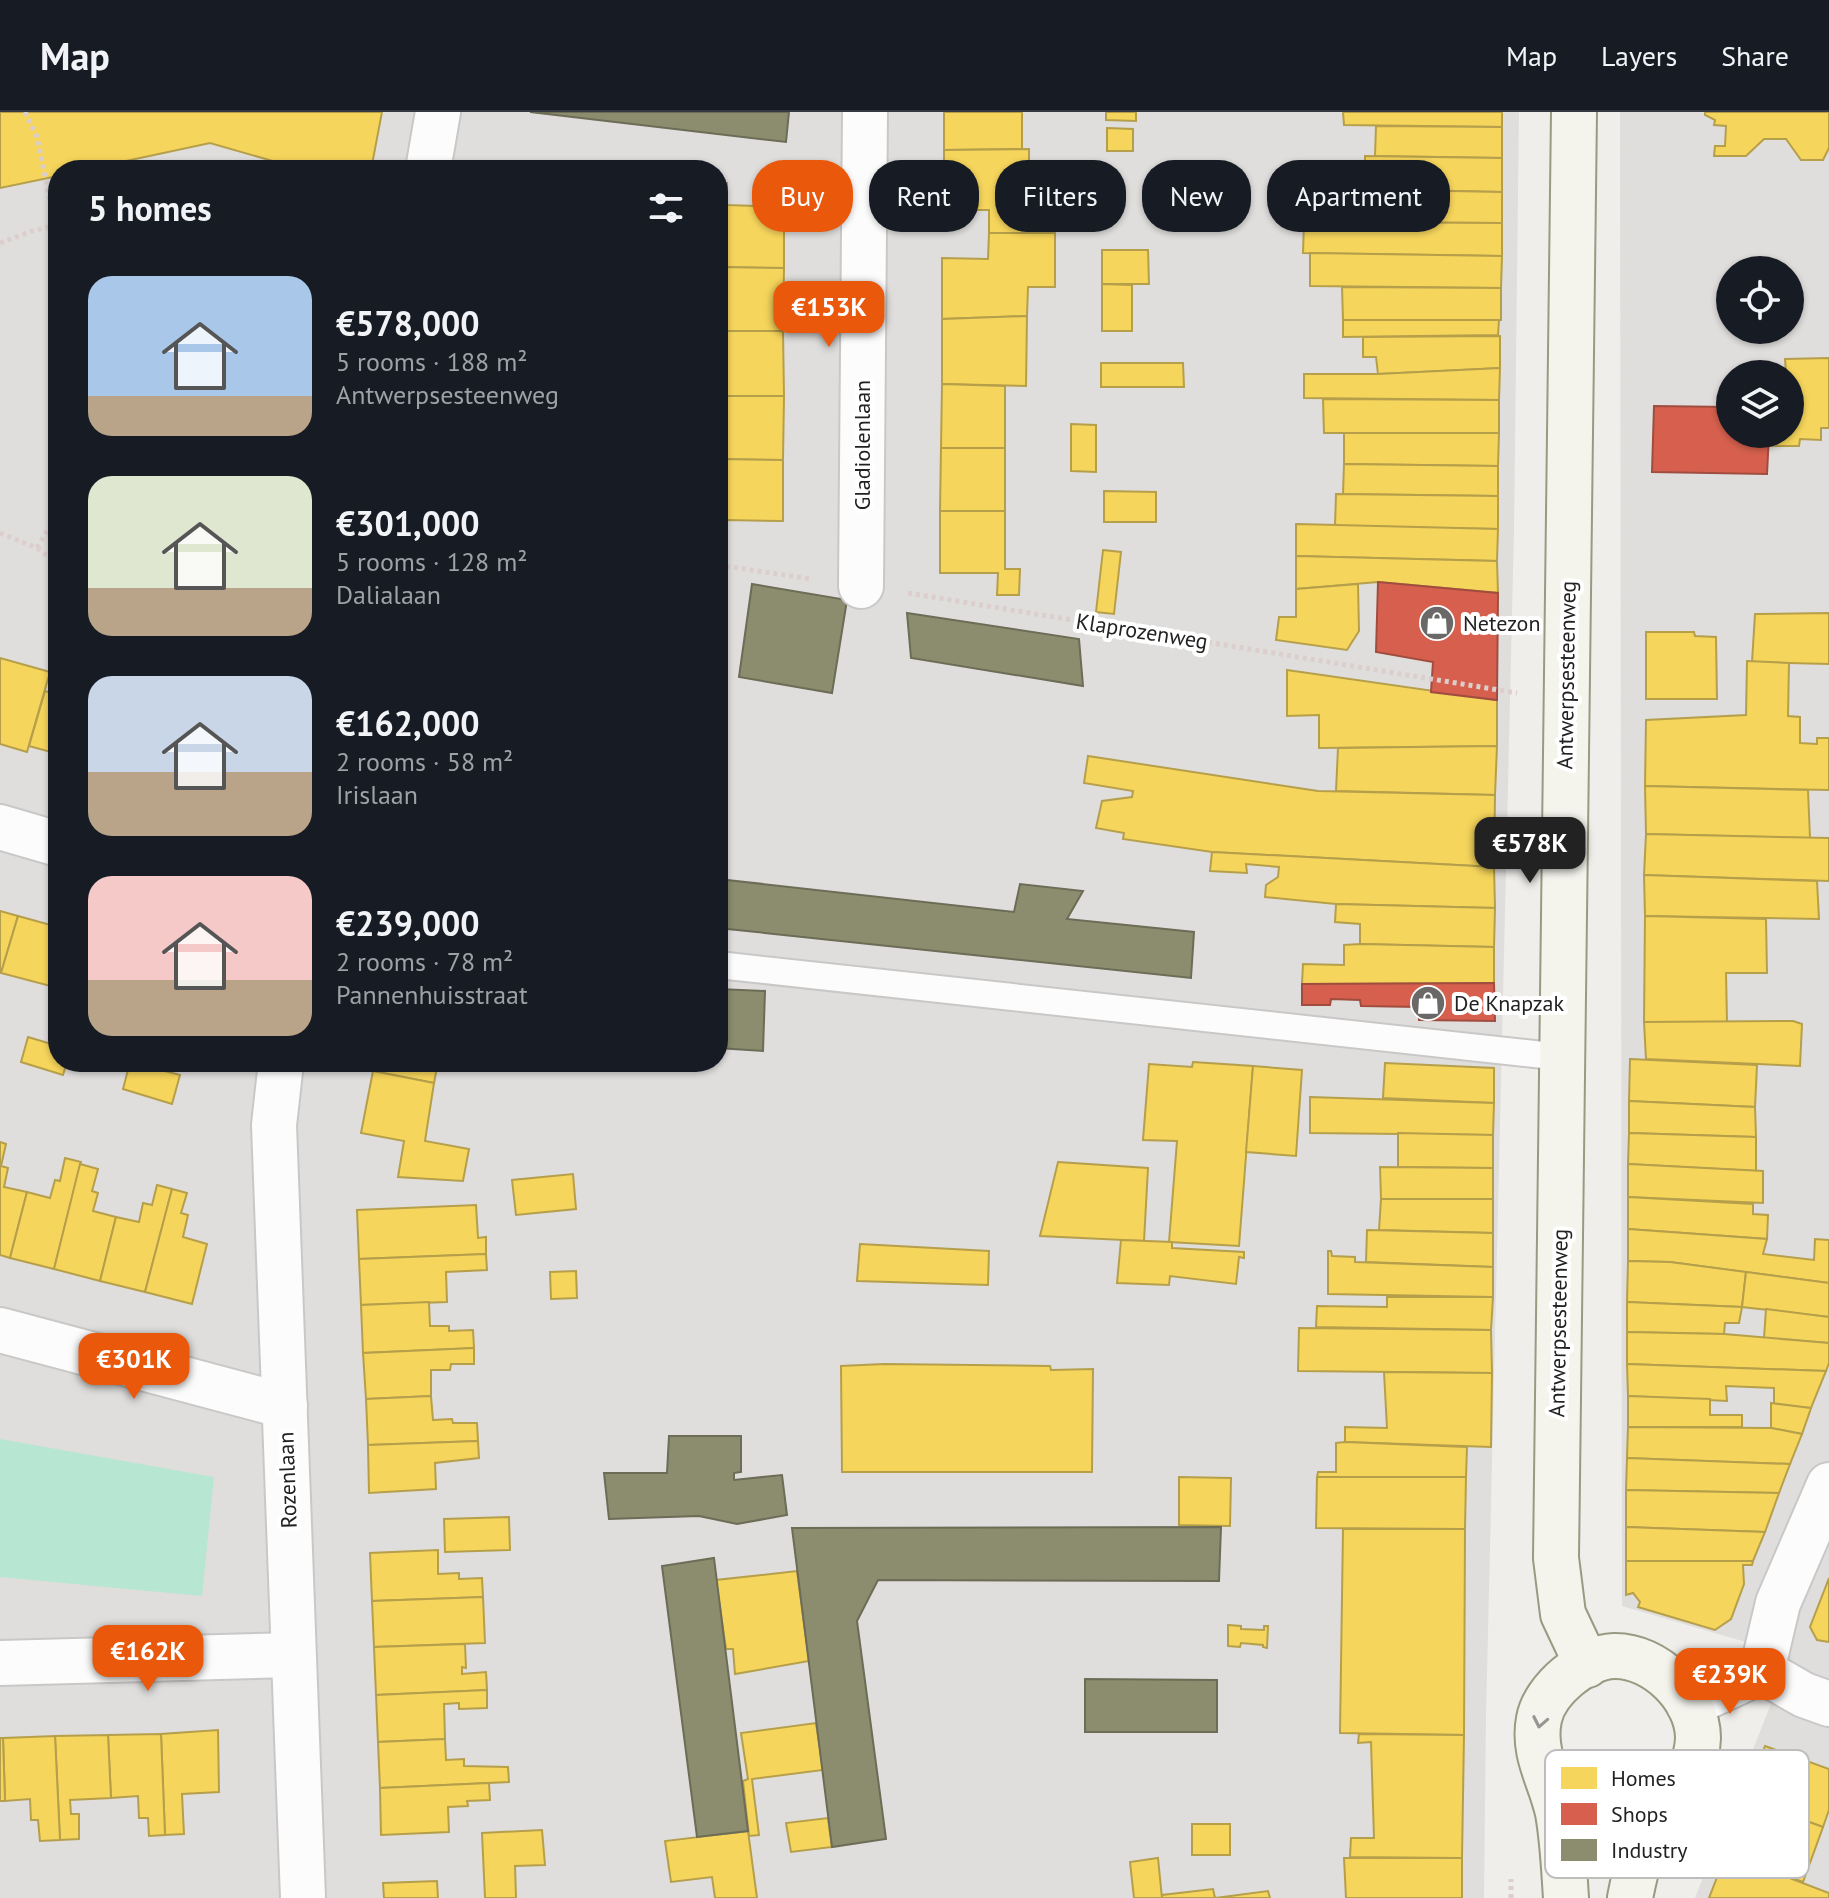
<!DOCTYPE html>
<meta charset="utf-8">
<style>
:root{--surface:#171b24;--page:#242831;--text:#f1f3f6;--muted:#9ea1a6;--line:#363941;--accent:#ea580c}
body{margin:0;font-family:"PT Sans",sans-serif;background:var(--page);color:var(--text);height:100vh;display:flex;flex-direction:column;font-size:30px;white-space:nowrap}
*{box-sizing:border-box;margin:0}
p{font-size:26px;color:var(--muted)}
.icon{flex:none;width:44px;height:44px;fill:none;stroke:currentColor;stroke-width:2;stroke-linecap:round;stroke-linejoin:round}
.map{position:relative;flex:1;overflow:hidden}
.panel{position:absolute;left:48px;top:48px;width:680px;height:912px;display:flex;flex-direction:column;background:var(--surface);border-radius:32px;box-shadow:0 2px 6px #0004}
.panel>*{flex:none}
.banner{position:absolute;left:752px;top:48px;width:760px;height:72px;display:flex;gap:16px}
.tools{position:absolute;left:1716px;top:144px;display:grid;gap:16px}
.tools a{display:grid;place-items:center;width:88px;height:88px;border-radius:50%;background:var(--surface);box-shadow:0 2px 6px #0004;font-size:40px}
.price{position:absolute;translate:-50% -68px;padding:0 18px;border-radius:16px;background:var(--accent);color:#fff;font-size:26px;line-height:52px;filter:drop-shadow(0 2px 4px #0008)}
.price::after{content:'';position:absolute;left:50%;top:48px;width:24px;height:18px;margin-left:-12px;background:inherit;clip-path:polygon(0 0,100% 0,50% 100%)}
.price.active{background:#222;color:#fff}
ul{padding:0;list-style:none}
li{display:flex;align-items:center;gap:24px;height:200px;padding:0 40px}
li span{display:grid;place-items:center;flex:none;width:224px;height:160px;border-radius:24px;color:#555}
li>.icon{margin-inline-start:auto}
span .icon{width:96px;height:96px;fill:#fffc;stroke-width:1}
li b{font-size:34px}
h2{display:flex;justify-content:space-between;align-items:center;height:96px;padding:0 40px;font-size:34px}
.tag{padding:0 28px;border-radius:32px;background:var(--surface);box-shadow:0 2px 6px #0004;font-size:28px;line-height:72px}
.tag.active{background:var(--accent);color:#fff}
header{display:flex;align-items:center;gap:48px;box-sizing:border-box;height:112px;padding:0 40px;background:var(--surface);border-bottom:2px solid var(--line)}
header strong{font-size:38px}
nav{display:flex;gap:44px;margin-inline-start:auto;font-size:28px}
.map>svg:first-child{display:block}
.residential{fill:#dfdedc;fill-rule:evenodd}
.pitch{fill:#b7e6d2}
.homes{fill:#f6d55c;stroke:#b69f4b;stroke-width:2}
.shops{fill:#d6604d;stroke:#a04d40;stroke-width:2}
.industry{fill:#8c8c6e;stroke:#6c6c57;stroke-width:2}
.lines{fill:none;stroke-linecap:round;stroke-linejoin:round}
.lane-casing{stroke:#c9c8c7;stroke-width:30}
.street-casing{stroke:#c9c8c7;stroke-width:48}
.secondary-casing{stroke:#999a82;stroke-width:48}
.path{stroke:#dccecd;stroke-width:5;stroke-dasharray:4 4;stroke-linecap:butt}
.lane{stroke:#fdfcfc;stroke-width:26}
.street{stroke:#fdfcfc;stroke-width:44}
.secondary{stroke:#f4f4ed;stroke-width:44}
.oneway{stroke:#969692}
.labels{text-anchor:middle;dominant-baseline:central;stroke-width:8;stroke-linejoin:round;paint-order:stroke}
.street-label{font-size:22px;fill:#222;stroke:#fff}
.poi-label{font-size:22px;fill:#222;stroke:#fff;text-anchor:start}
.key{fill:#fff;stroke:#bdbdbd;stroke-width:2}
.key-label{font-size:22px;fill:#222}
</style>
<header>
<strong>Map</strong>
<nav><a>Map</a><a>Layers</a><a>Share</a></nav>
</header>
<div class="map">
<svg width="1829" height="1786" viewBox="0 0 1829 1786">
<rect width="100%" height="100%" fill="#f0eeeb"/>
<g class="residential">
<path d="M0,0H1519L1514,418L1486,1605L1484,1786H0ZM58,58H718V950H58Z"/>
<path d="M1620,0H1829V1786H1695L1790,1543L1622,1494ZM1730,158H1790V218H1730ZM1730,262H1790V322H1730Z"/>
</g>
<polygon class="pitch" points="0,1327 214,1365 202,1484 0,1465"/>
<g class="homes">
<polygon points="0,0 382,0 371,58 304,58 210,31 84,58 58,58 58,64 0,76"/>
<polygon points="944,0 1022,0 1022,37 944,38"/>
<polygon points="1106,0 1136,0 1136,9 1106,8"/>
<polygon points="1343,0 1502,0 1502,15 1344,13"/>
<polygon points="1705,0 1829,0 1829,36 1823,48 1801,48 1786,27 1764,27 1746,44 1714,44 1715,34 1725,34 1726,14 1714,13 1715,8 1705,3"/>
<polygon points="1376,14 1502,15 1502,46 1375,44"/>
<polygon points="1107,16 1133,17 1133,39 1107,39"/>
<polygon points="1029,37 1029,96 1055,96 1055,121 989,121 989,98 944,98 944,38"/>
<polygon points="1365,44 1502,46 1502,80 1365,77"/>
<polygon points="578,52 611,58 577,58"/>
<polygon points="718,71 727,71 727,93 784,95 784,156 718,155"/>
<polygon points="1343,77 1502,80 1502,111 1342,110"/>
<polygon points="1304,110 1502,111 1502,144 1303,141"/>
<polygon points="989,121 1055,121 1055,175 1028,175 1027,204 942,207 942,146 988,147"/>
<polygon points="1102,138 1148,138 1149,172 1102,172"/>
<polygon points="1310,141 1502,144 1501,176 1310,174"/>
<polygon points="718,155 784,156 783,219 718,219"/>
<polygon points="1102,172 1132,173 1132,219 1102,219"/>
<polygon points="1342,175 1501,176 1501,208 1343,208"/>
<polygon points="1027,204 1026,274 942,272 942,207"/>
<polygon points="1343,208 1499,208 1498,223 1343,225"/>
<polygon points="718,219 783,219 784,284 718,284"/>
<polygon points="1500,224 1500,256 1378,262 1376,245 1363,245 1363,225"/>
<polygon points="1829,246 1829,316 1821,316 1821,328 1800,327 1799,334 1769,334 1769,322 1790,322 1790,262 1768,262 1768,259 1786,261 1785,247"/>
<polygon points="1101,251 1183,251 1184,275 1101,275"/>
<polygon points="1500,256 1499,288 1304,286 1304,262 1378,262"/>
<polygon points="942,272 1005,274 1005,336 941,336"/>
<polygon points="718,284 784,284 783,348 718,347"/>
<polygon points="1323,287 1499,288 1499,321 1324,321"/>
<polygon points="1071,312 1096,313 1096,360 1071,359"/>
<polygon points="1344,321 1499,321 1498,354 1344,352"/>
<polygon points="941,336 1005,336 1005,399 940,399"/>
<polygon points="718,347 783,348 783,409 726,408 722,431 718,430"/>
<polygon points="1344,352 1498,354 1498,384 1343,382"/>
<polygon points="1104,379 1156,380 1156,410 1104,410"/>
<polygon points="1336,382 1498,384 1498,417 1335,414"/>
<polygon points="940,399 1005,399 1005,457 1020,457 1019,483 997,483 998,461 940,461"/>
<polygon points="1296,412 1498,417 1497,449 1296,444"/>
<polygon points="1103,438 1121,440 1114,502 1096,500"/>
<polygon points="1296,444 1497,449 1498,481 1378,470 1296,477"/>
<polygon points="1358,472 1359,519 1347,538 1276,528 1279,505 1296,505 1296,477"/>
<polygon points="1829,501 1829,552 1752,550 1755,502"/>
<polygon points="1646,520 1694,520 1695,524 1716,525 1717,587 1646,587"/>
<polygon points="0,546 50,560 27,640 0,632"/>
<polygon points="1747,549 1789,551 1788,604 1800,605 1800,631 1817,632 1817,626 1829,626 1829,678 1645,674 1646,608 1746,603"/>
<polygon points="1287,558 1497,588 1497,634 1319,636 1319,603 1287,604"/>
<polygon points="45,579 58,583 58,642 29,634"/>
<polygon points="1497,634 1495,683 1336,679 1338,636"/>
<polygon points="1088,644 1318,679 1495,683 1494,755 1212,740 1123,727 1124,721 1096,716 1102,689 1132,685 1133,679 1084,671"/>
<polygon points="1645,674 1808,678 1810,726 1646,722"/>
<polygon points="1646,722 1829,726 1829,769 1644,763"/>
<polygon points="1212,740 1494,755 1495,796 1336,792 1265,785 1266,773 1278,765 1279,755 1246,752 1247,761 1210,759"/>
<polygon points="1644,763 1817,769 1819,807 1645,804"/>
<polygon points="1336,792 1495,796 1494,835 1360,832 1360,812 1335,810"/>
<polygon points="0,799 18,804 1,861 0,861"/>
<polygon points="18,804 58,815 58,876 1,861"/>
<polygon points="1645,804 1766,807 1767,861 1726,861 1727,910 1644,910"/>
<polygon points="1360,832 1494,835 1494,871 1302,872 1303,852 1344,853 1344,833"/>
<polygon points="1793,909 1802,912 1800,954 1646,947 1644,910"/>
<polygon points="28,925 58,934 58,950 67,950 63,963 21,950"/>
<polygon points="1630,947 1757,953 1755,995 1629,989"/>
<polygon points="130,950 180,963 172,992 123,977"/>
<polygon points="380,950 438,950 434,971 378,960"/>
<polygon points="1193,950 1253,954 1239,1134 1169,1130 1177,1029 1143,1028 1149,952 1192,955"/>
<polygon points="1385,951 1494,956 1494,991 1383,986"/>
<polygon points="1253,954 1302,958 1296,1044 1246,1040"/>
<polygon points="373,959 434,971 425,1029 469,1037 463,1069 398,1065 404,1029 361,1021"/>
<polygon points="1310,985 1494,991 1493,1023 1310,1021"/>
<polygon points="1629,989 1755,995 1756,1025 1629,1021"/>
<polygon points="1398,1021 1493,1023 1493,1056 1398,1055"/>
<polygon points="1629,1021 1756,1025 1756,1059 1628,1052"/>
<polygon points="0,1030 6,1032 1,1054 8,1056 4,1075 27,1080 10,1146 0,1143"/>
<polygon points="65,1046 81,1050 54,1157 10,1146 27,1080 50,1086 55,1068 60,1069"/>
<polygon points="1058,1050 1148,1056 1144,1129 1040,1124"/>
<polygon points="80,1052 98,1057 92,1079 98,1081 93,1099 116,1105 100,1169 54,1157"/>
<polygon points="1628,1052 1763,1059 1763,1091 1628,1085"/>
<polygon points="1380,1055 1493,1056 1493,1087 1381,1087"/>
<polygon points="573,1062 576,1097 516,1103 512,1068"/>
<polygon points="157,1073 172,1077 145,1180 100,1169 116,1105 139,1110 143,1091 152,1093"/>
<polygon points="172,1077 187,1081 181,1101 188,1103 183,1125 207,1132 192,1192 145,1180"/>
<polygon points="1628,1085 1753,1092 1753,1102 1768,1103 1767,1127 1628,1117"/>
<polygon points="1381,1087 1493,1087 1493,1121 1379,1118"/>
<polygon points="476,1093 478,1126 486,1125 486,1142 359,1147 357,1098"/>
<polygon points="1628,1117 1767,1127 1763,1142 1814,1148 1815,1127 1829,1128 1829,1171 1670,1150 1628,1149"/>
<polygon points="1367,1118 1493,1121 1493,1155 1366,1150"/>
<polygon points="1121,1128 1172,1130 1172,1136 1244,1140 1244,1146 1239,1145 1236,1172 1170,1164 1169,1173 1117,1171"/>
<polygon points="860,1132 989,1139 988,1173 857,1169"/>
<polygon points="1328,1139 1331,1139 1332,1144 1355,1145 1355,1150 1493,1155 1493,1185 1328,1182"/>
<polygon points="486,1142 487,1158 446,1160 447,1190 361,1193 359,1147"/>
<polygon points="1628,1149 1670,1150 1746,1160 1742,1195 1627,1190"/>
<polygon points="576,1159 577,1186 551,1187 550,1160"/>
<polygon points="1746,1160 1829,1171 1829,1205 1742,1195"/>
<polygon points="1387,1185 1493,1185 1491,1218 1316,1215 1317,1194 1387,1195"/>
<polygon points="429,1190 430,1214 449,1214 449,1219 473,1218 474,1236 363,1241 361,1193"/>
<polygon points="1627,1190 1742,1195 1739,1211 1725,1211 1724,1222 1627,1220"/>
<polygon points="1766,1197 1829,1205 1829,1231 1764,1226"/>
<polygon points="1299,1216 1491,1218 1492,1261 1298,1259"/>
<polygon points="1627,1220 1724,1222 1829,1231 1829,1251 1826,1259 1627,1252"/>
<polygon points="474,1236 474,1252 451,1252 450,1258 431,1258 431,1284 366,1287 363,1241"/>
<polygon points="884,1252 1050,1254 1051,1258 1093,1257 1092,1360 842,1360 841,1254"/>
<polygon points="1627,1252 1826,1259 1811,1296 1774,1292 1774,1276 1726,1274 1727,1289 1628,1284"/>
<polygon points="1384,1260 1492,1261 1491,1335 1345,1330 1345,1315 1387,1316"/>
<polygon points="431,1284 433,1308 452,1307 453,1311 477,1311 478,1329 368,1333 366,1287"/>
<polygon points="1628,1284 1710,1287 1710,1303 1742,1303 1742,1315 1628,1315"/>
<polygon points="1771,1291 1811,1296 1802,1322 1771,1316"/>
<polygon points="1628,1315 1771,1316 1802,1322 1790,1352 1627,1346"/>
<polygon points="478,1329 479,1346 435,1351 436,1377 369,1381 368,1333"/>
<polygon points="1345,1330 1467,1335 1466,1365 1317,1365 1318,1360 1336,1360 1336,1331"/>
<polygon points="1627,1346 1790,1352 1779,1381 1626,1378"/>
<polygon points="1179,1365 1231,1366 1230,1414 1179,1413"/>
<polygon points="1317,1365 1466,1365 1465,1417 1316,1416"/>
<polygon points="1626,1378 1779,1381 1765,1420 1626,1415"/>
<polygon points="509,1405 510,1438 445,1440 444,1407"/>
<polygon points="1626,1415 1765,1420 1753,1449 1626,1449"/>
<polygon points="1343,1417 1465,1417 1464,1623 1340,1621"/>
<polygon points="438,1438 438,1462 459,1461 459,1467 482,1466 483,1485 372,1489 370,1441"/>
<polygon points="1626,1449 1753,1449 1752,1453 1743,1453 1744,1472 1731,1507 1715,1518 1638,1495 1640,1490 1633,1481 1626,1483"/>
<polygon points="797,1459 809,1549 735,1562 733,1537 726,1537 716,1468"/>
<polygon points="1829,1466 1829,1530 1817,1528 1810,1515"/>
<polygon points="483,1485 485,1531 374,1535 372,1489"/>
<polygon points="1228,1513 1241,1514 1241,1517 1264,1518 1264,1514 1268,1514 1267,1536 1263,1535 1263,1533 1241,1531 1240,1535 1228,1534"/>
<polygon points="465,1532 466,1556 462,1555 462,1562 486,1560 487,1578 376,1583 374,1535"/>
<polygon points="487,1578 487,1596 459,1597 459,1591 444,1592 445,1627 378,1630 376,1583"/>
<polygon points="816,1611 823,1658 752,1667 759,1723 749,1724 743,1669 748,1667 741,1621"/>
<polygon points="218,1618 219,1680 182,1682 184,1722 165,1723 161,1622"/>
<polygon points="161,1622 165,1723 149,1724 148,1706 139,1706 138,1684 111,1686 108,1623"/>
<polygon points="1359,1622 1464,1623 1462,1746 1350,1745 1351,1726 1374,1726 1371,1630 1358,1631"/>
<polygon points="108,1623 111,1686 70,1688 71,1702 79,1702 79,1727 60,1728 55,1624"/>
<polygon points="55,1624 60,1728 40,1729 38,1708 31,1708 30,1687 5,1689 3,1626"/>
<polygon points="0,1626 3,1626 5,1689 0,1689"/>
<polygon points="445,1627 446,1648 464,1647 464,1654 508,1655 509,1670 380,1676 378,1630"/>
<polygon points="1765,1634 1829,1657 1829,1698 1823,1715 1746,1687"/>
<polygon points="489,1671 490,1688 467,1689 468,1694 448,1695 449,1720 381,1723 380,1676"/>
<polygon points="1746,1687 1823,1715 1803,1770 1726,1742"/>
<polygon points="828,1706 832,1735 791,1740 786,1711"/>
<rect x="1192" y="1712" width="38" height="31"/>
<polygon points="542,1718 545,1753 515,1754 516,1786 485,1786 482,1721"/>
<polygon points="748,1719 757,1786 715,1786 712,1765 671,1770 665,1729"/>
<polygon points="1726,1742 1829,1781 1829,1786 1709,1786"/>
<polygon points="1158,1746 1162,1786 1134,1786 1130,1750"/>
<polygon points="1344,1746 1462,1746 1462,1786 1346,1786"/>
<polygon points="437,1769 438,1786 384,1786 383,1771"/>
<polygon points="1213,1777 1215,1786 1268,1779 1270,1786 1162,1786 1162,1783"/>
</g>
<g class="shops">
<polygon points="1654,294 1730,295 1730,322 1769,322 1767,362 1652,360"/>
<polygon points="1378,470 1498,481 1497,588 1431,580 1433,550 1376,540"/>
<polygon points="1494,871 1495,909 1419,908 1419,895 1361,894 1360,888 1331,887 1330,893 1302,893 1302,872"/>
</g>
<g class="industry">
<polygon points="530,0 789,0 786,30"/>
<polygon points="752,472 847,488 832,581 739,565"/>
<polygon points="907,501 1079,527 1083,574 911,546"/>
<polygon points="718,767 1014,800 1020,772 1083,779 1067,807 1194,820 1191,866 718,816"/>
<polygon points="718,877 765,879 763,939 718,936"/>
<polygon points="669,1324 741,1324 741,1360 734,1361 734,1368 782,1363 787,1403 737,1412 699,1404 609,1407 604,1361 667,1361"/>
<polygon points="1221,1415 1219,1469 878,1468 857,1509 886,1727 832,1735 792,1416"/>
<polygon points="714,1446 748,1719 697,1725 662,1454"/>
<polygon points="1085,1567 1217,1568 1217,1620 1085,1620"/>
</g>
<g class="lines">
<g class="lane-casing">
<polyline id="lane" points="718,853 1562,945"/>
</g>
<g class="street-casing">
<g id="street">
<polyline points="428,58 438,0"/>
<polyline points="861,474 865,0"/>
<polyline points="0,715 58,732"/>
<polyline points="281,950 274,1013 303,1786"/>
<polyline points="0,1218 285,1294"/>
<polyline points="0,1551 293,1543"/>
<polyline points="1762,1559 1778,1491 1829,1373"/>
<polyline points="1689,1593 1762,1559 1804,1583 1829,1592"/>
</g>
</g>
<g class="secondary-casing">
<g id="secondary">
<polyline points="1574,0 1556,1446 1563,1502 1587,1553"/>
<path d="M1566,1786C1564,1757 1563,1729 1558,1701C1551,1668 1532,1642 1539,1607C1545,1577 1584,1545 1614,1544C1655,1543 1698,1585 1698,1626C1697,1665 1668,1680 1653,1710C1641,1735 1635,1760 1630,1786"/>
</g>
</g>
<g class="path">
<polyline points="25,0 37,25 55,114"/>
<polyline points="0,131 32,119 57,113"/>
<polyline points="0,421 37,436 58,452"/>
<polyline points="37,436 58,401"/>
<polyline points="718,453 811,467"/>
<polyline points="908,481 1517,581"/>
<polyline points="1511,1786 1511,1767"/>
</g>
<use href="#lane" class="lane"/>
<use href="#street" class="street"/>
<use href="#secondary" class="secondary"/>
</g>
<defs><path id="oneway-chevron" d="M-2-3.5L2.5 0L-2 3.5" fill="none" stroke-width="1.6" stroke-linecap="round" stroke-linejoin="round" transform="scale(2)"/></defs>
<use class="oneway" href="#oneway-chevron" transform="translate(1540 1610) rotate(101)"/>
<defs>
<g id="shop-disc" transform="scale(1.8)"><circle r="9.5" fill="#6a6968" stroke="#fff"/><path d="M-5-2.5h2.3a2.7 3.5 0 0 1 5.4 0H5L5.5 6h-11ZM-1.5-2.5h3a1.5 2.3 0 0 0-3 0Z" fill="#fff"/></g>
</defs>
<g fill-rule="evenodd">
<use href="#shop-disc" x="1437" y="511"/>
<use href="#shop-disc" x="1428" y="891"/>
</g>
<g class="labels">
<g class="street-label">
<text transform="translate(862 333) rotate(-90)">Gladiolenlaan</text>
<text transform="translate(1142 519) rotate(9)">Klaprozenweg</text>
<text transform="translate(1566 563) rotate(-89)">Antwerpsesteenweg</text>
<text transform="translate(1558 1211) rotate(-89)">Antwerpsesteenweg</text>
<text transform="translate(287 1368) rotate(-92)">Rozenlaan</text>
</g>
<g class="poi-label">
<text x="1463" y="511">Netezon</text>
<text x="1454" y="891">De Knapzak</text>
</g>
</g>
<rect x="1545" y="1638" width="264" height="128" rx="12" class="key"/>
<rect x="1561" y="1655" width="36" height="22" fill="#f6d55c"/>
<rect x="1561" y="1691" width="36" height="22" fill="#d6604d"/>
<rect x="1561" y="1727" width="36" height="22" fill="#8c8c6e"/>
<g class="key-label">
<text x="1611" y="1674">Homes</text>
<text x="1611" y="1710">Shops</text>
<text x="1611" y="1746">Industry</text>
</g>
</svg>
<div class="tools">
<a><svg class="icon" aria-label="locate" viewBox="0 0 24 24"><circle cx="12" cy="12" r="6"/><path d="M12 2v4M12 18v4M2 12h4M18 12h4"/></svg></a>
<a><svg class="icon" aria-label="layers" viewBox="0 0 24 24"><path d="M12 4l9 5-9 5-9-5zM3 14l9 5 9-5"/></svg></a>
</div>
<b class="price" style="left:829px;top:237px">€153K</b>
<b class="price active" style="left:1530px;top:773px">€578K</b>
<b class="price" style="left:134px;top:1289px">€301K</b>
<b class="price" style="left:148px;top:1581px">€162K</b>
<b class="price" style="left:1730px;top:1604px">€239K</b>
<div class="banner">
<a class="tag active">Buy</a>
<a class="tag">Rent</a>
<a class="tag">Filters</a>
<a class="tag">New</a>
<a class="tag">Apartment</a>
</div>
<section class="panel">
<h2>5 homes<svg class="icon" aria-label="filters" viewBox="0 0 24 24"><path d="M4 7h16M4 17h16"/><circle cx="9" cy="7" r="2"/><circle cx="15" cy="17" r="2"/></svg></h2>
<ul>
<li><span style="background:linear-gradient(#a9c7e8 75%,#b9a48a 0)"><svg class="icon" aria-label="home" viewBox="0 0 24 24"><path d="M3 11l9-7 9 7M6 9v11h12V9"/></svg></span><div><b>€578,000</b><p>5 rooms · 188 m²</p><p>Antwerpsesteenweg</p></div></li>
<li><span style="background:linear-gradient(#dfe7d0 70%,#b9a48a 0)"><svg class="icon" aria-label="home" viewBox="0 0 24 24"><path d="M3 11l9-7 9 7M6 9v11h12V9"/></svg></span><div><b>€301,000</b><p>5 rooms · 128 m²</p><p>Dalialaan</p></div></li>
<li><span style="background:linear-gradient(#c9d6e8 60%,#b9a48a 0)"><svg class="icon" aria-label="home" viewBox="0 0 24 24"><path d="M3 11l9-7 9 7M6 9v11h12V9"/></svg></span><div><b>€162,000</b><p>2 rooms · 58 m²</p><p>Irislaan</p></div></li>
<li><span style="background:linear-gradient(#f6c9c9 65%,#b9a48a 0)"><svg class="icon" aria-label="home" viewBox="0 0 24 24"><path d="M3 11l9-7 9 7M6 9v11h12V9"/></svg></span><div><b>€239,000</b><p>2 rooms · 78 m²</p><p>Pannenhuisstraat</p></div></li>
</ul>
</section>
</div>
